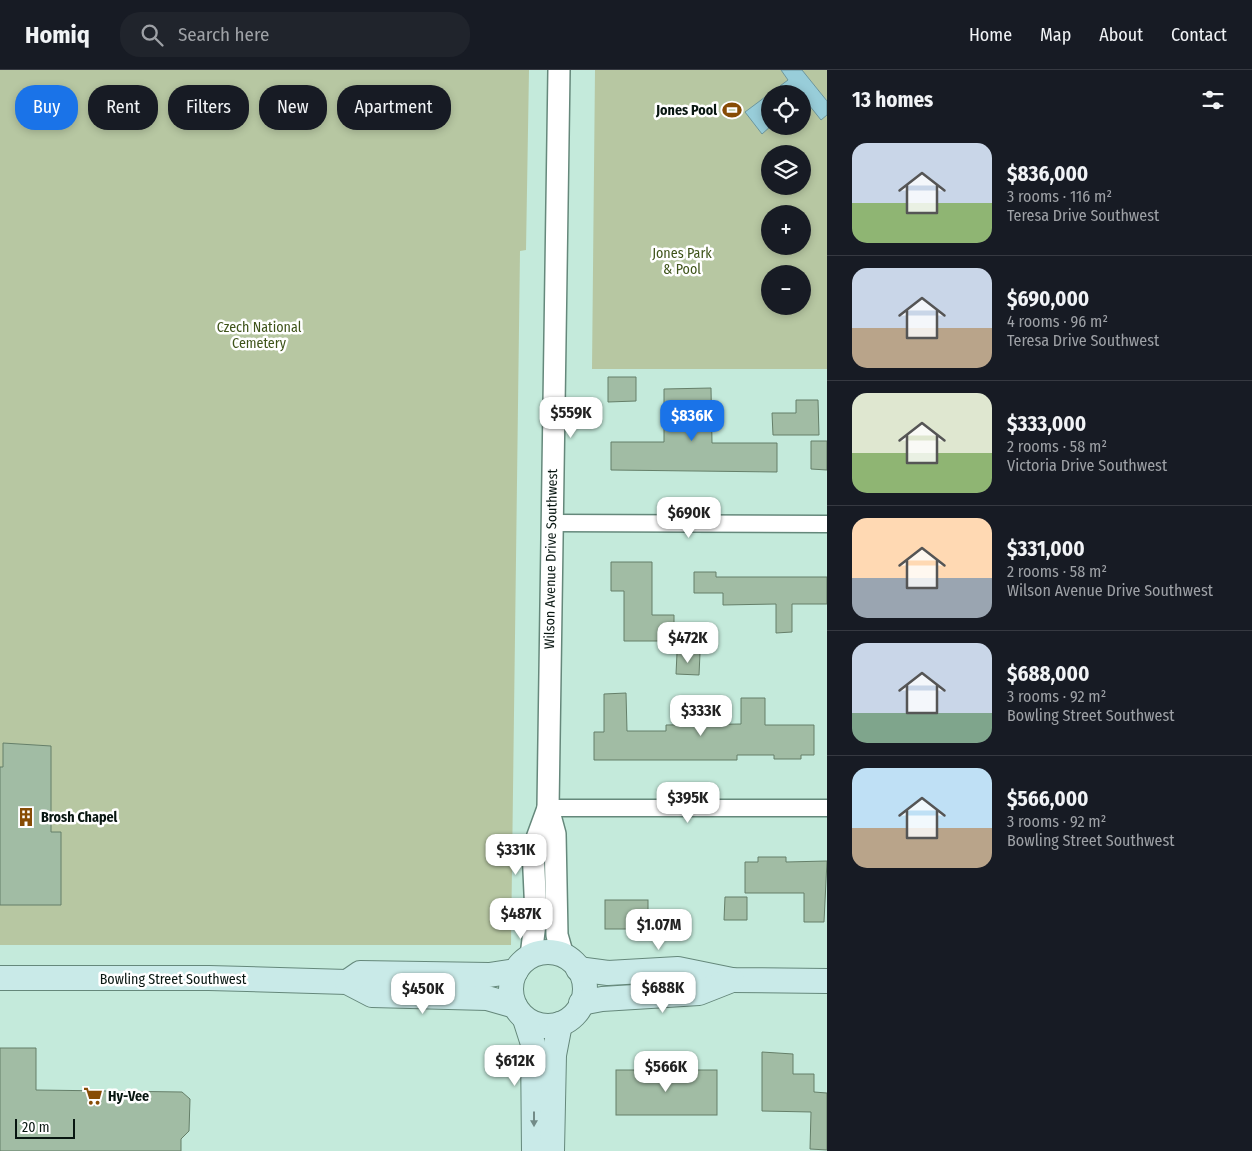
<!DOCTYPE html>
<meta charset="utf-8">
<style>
:root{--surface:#171b24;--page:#20242c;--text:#f1f3f6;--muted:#9ea1a6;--line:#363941;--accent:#1a73e8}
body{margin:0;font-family:"Fira Sans Condensed",sans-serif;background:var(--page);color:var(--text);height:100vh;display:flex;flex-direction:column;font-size:19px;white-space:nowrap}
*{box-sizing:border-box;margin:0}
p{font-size:16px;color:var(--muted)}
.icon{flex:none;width:28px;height:28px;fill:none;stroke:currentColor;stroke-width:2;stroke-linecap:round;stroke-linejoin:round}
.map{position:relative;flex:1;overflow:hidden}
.panel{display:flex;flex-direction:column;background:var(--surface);width:425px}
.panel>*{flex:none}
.top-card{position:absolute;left:15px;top:15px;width:475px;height:45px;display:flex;gap:10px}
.buttons{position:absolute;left:761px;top:15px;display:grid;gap:10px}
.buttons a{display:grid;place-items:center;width:50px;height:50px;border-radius:50%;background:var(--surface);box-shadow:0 2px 8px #0003;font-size:25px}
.scale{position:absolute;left:15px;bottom:12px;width:60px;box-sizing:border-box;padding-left:5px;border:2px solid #081611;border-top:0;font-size:14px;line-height:18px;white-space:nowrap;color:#081611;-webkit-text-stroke:4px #fff;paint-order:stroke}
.price{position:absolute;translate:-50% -42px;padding:0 11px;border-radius:10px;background:#fff;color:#222;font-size:16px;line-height:32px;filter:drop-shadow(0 1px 2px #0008)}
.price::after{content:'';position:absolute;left:50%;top:30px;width:15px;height:11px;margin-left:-8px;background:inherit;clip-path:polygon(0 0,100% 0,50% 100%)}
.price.on{background:var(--accent);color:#fff}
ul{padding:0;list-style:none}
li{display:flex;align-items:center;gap:15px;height:125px;padding:0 25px}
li+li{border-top:1px solid var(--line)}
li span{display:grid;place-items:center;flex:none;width:140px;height:100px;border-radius:15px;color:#555}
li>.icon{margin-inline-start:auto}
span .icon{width:60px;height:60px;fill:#fffc;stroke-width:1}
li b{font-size:21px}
h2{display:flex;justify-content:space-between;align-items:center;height:60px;padding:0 25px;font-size:21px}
.chip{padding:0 18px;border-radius:20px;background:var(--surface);box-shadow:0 2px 8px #0003;font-size:18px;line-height:45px}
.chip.on{background:var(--accent);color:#fff}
header{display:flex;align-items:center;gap:30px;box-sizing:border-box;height:70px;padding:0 25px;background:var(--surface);border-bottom:1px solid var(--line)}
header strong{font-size:24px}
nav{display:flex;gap:28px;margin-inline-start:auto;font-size:18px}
.search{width:350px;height:45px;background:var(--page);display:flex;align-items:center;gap:12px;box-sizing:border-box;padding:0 18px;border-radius:20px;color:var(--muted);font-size:19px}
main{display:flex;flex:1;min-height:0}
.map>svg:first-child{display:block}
.green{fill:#b7c7a2;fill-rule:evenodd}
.water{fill:#98cdd9;stroke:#6d969d}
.building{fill:#a1bca4;stroke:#657f69}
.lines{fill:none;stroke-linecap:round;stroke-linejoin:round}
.minor-casing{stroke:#65887b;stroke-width:19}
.tertiary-casing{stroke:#65887b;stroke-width:24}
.secondary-casing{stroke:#65887b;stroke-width:26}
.minor{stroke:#fff;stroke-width:16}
.tertiary{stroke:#fff;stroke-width:21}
.secondary{stroke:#c9eae8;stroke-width:24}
.oneway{fill:#728b87}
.labels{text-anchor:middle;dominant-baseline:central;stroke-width:5;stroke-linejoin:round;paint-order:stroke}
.poi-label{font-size:14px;font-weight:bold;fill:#081611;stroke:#fff;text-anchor:start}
.park-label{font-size:14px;fill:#3e5319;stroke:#fff}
.street-label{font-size:14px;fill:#081611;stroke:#fff}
</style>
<header>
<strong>Homiq</strong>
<div class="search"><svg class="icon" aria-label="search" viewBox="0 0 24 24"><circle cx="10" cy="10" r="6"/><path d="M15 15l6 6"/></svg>Search here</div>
<nav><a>Home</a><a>Map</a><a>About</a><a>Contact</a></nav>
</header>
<main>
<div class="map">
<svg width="827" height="1081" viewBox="0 0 827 1081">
<rect width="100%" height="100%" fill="#c4eadb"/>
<g class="green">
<polygon points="0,0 529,0 526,180 520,181 511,875 0,875"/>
<path d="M595,0H827V299H592ZM770,24H802V56H770ZM770,84H802V116H770ZM770,144H802V176H770ZM770,204H802V236H770Z"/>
</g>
<polygon class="water" points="781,0 802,0 827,31 827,45 821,50 805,30 803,31 802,24 770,24 771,56 762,64 745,42 788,10"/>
<g class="building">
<polygon points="608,307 636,307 636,331 608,332"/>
<polygon points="711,318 712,373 777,373 777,402 611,400 611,372 664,372 664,319"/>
<polygon points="796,330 818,330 819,365 773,365 772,343 796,343"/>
<polygon points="811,371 827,371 827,400 811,399"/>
<polygon points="611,492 652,492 652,545 674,545 674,571 624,571 624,521 611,521"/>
<polygon points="694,502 716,502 716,507 827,507 827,534 792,534 792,562 776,563 776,534 723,535 723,523 694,523"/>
<polygon points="677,583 700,583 699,605 676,604"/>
<polygon points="626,623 627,661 666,661 666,655 741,654 741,628 765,628 765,655 814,655 814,685 801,685 801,689 774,689 774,685 737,685 737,690 594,690 594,662 604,662 604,624"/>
<polygon points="3,673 51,676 51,762 61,762 61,835 0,835 0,697 3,697"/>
<polygon points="758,787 786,787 786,792 827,791 824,852 804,852 804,823 745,823 745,792 758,792"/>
<polygon points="725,827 747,827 747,850 724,850"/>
<rect x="605" y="830" width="43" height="29"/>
<polygon points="0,978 36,978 36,1020 182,1022 190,1029 189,1061 181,1069 181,1081 0,1081"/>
<polygon points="762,982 793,984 793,1004 814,1004 814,1022 827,1023 827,1080 810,1079 811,1042 762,1041"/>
<rect x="616" y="1000" width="101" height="45"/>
</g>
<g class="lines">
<g class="minor-casing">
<g id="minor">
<polyline points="552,453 827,454"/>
<polyline points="548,738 827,738"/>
</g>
</g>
<g class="tertiary-casing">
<g id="tertiary">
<polyline points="559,0 548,738 555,764 557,865 563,886"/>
<polyline points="531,886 536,845 533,779 548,738"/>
</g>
</g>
<g class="secondary-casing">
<g id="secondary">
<circle cx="548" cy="919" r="37"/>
<polyline points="578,899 608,903 678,899 732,910 827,911"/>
<polyline points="0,908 209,908 347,912 372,925 487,928 515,936"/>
<polyline points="347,912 360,903 489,905 516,901"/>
<polyline points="581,933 602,929 699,923 732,910"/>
<polyline points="525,949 533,974 534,1081"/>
<polyline points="552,1081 554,985 560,954"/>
</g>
</g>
<use href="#minor" class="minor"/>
<use href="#tertiary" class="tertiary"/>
<use href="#secondary" class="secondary"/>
</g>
<defs><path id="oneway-solid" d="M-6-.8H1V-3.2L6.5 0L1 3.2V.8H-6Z" transform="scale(1.25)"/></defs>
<use class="oneway" href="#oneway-solid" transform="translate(534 1049) rotate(90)"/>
<defs>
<g id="stadium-bare" transform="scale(1.5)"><path d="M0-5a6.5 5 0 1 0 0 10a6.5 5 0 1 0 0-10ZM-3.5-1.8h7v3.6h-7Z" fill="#874c05" stroke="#fff" stroke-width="2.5" paint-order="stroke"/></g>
<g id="building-bare" transform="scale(1.5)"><path d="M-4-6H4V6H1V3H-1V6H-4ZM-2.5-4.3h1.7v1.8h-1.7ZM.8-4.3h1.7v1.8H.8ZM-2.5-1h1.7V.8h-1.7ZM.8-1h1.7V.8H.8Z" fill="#874c05" stroke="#fff" stroke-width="2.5" paint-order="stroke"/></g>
<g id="supermarket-bare" transform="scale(1.5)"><path d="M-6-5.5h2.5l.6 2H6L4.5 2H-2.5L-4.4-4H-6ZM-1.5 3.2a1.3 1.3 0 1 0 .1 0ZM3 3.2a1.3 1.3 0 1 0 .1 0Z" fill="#874c05" stroke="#fff" stroke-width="2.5" paint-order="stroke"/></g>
</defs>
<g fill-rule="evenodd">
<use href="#stadium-bare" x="732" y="40"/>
<use href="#building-bare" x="26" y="747"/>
<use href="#supermarket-bare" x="93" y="1026"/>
</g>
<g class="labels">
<g class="poi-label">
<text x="717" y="40" text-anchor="end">Jones Pool</text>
<text x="41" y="747">Brosh Chapel</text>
<text x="108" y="1026">Hy-Vee</text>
</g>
<g class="park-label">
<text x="682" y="183">Jones Park<tspan x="682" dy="16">&amp; Pool</tspan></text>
<text x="259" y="257">Czech National<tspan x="259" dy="16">Cemetery</tspan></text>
</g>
<g class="street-label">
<text transform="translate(551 489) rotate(-89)">Wilson Avenue Drive Southwest</text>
<text x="173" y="909">Bowling Street Southwest</text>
</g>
</g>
</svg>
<div class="buttons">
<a><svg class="icon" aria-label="locate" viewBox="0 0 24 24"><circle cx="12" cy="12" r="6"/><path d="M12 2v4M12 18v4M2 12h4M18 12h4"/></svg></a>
<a><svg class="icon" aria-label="layers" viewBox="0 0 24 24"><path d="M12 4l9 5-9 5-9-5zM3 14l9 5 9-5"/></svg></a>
<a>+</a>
<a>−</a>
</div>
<div class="scale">20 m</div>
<b class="price" style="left:571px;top:369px">$559K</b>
<b class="price on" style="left:692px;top:372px">$836K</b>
<b class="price" style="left:689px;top:469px">$690K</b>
<b class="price" style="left:688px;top:594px">$472K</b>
<b class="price" style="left:701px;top:667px">$333K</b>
<b class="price" style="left:688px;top:754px">$395K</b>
<b class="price" style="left:516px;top:806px">$331K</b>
<b class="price" style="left:521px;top:870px">$487K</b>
<b class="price" style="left:659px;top:881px">$1.07M</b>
<b class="price" style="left:663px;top:944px">$688K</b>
<b class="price" style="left:423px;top:945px">$450K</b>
<b class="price" style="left:515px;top:1017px">$612K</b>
<b class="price" style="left:666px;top:1023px">$566K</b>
<div class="top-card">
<a class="chip on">Buy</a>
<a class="chip">Rent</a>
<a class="chip">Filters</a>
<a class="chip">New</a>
<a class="chip">Apartment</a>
</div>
</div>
<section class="panel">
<h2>13 homes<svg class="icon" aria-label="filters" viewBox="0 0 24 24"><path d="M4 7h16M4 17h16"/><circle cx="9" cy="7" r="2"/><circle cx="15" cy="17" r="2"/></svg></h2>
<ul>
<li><span style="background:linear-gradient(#c9d6e8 60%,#8fb573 0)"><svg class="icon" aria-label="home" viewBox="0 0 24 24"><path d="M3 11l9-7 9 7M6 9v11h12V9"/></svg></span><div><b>$836,000</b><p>3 rooms · 116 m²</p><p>Teresa Drive Southwest</p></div></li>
<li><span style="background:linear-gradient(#c9d6e8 60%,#b9a48a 0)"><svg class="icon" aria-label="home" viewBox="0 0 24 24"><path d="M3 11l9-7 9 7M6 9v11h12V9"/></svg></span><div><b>$690,000</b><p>4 rooms · 96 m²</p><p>Teresa Drive Southwest</p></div></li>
<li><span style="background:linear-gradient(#dfe7d0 60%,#8fb573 0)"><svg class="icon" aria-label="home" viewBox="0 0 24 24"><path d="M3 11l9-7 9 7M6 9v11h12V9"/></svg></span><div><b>$333,000</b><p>2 rooms · 58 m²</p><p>Victoria Drive Southwest</p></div></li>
<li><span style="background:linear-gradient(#ffd9b3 60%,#9aa5b1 0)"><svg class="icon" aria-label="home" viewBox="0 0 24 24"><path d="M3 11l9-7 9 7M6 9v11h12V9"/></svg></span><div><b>$331,000</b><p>2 rooms · 58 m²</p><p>Wilson Avenue Drive Southwest</p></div></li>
<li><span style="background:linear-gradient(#c9d6e8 70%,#7fa58c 0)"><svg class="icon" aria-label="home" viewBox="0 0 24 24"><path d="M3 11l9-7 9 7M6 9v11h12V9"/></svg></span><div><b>$688,000</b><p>3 rooms · 92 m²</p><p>Bowling Street Southwest</p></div></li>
<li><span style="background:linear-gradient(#bfe0f5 60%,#b9a48a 0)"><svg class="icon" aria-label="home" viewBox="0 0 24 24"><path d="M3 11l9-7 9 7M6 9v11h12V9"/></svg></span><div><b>$566,000</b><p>3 rooms · 92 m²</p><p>Bowling Street Southwest</p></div></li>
</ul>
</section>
</main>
